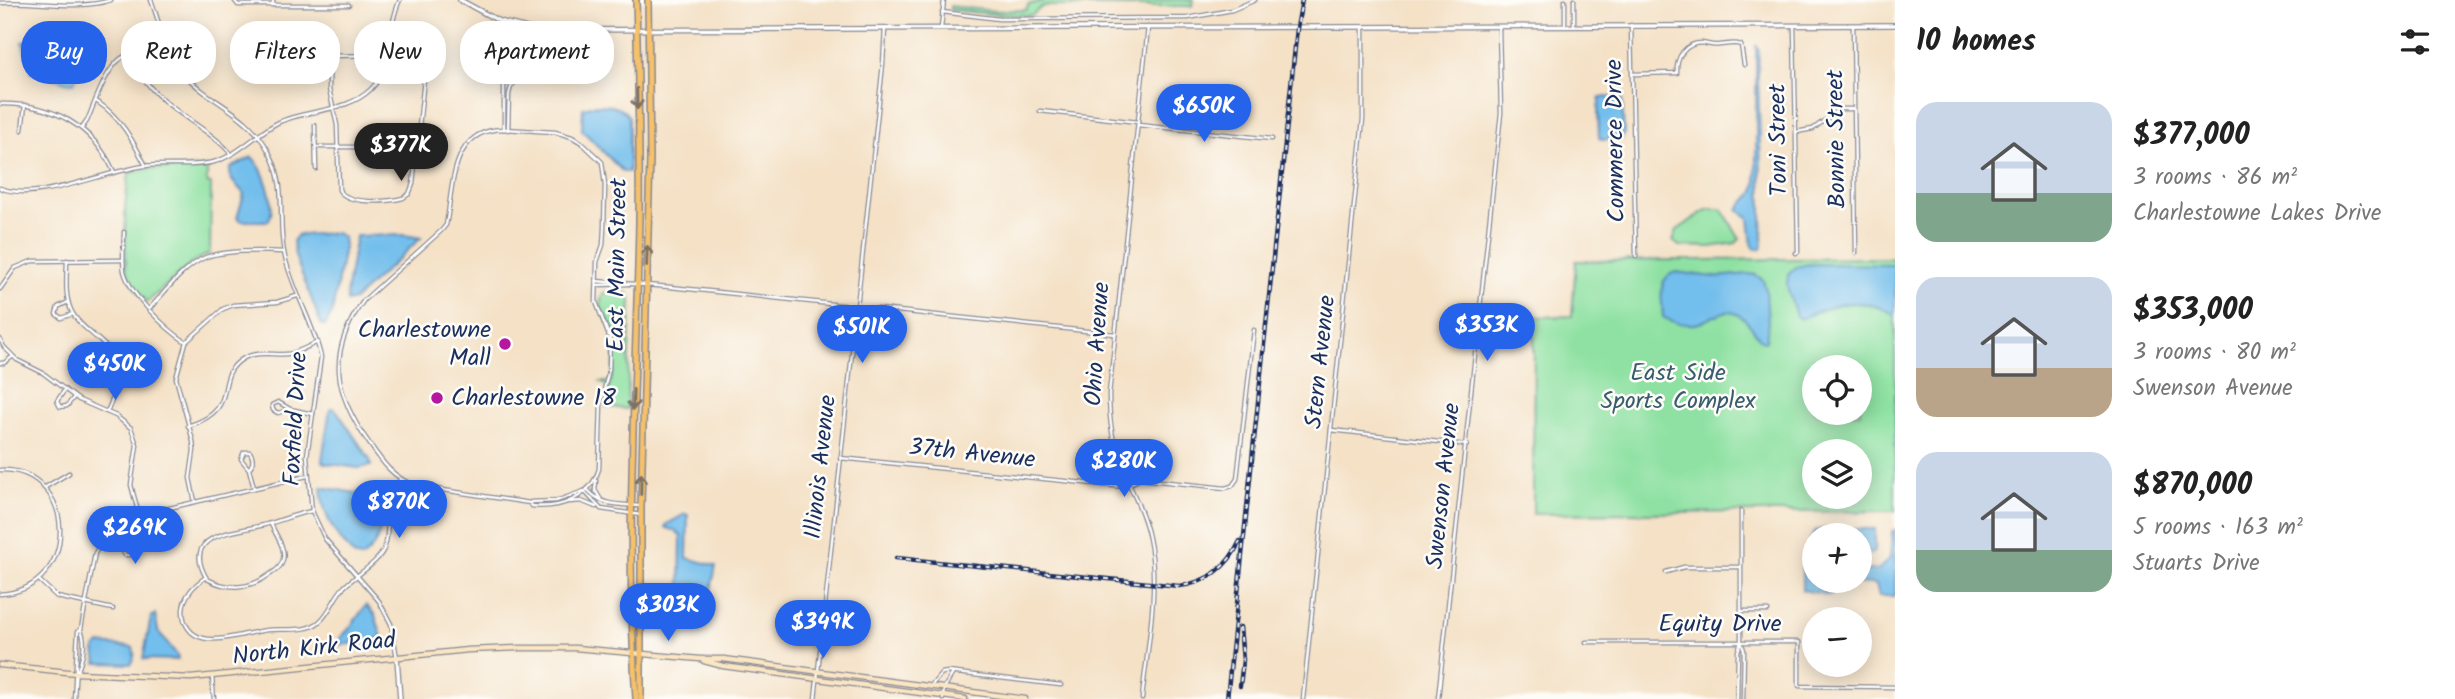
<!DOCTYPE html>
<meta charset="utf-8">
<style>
:root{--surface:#fff;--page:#f6f6f6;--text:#222;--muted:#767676;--accent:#2563eb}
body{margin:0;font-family:Kalam,sans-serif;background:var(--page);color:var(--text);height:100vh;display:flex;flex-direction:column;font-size:26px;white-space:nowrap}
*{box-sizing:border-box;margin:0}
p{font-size:23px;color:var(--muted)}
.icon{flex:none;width:38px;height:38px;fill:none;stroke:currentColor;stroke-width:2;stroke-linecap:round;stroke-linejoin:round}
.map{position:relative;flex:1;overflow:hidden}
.drawer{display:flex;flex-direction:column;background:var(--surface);width:560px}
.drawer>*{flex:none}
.guide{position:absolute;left:21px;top:21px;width:665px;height:63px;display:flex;gap:14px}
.fabs{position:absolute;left:1802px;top:355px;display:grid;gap:14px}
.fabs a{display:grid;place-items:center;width:70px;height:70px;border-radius:50%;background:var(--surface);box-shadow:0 4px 18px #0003;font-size:35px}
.price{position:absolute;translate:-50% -60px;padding:0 16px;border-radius:24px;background:var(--accent);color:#fff;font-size:23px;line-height:46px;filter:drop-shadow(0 2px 4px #0008)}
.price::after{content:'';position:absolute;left:50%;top:42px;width:21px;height:16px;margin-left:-10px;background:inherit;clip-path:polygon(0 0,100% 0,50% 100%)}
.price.selected{background:#222;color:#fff}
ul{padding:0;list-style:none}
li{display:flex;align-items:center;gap:21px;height:175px;padding:0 21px}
li span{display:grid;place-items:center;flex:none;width:196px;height:140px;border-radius:21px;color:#555}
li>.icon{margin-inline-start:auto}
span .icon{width:84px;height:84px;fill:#fffc;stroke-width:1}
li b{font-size:30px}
h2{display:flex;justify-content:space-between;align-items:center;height:84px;padding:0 21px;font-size:30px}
.pill{padding:0 24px;border-radius:28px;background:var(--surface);box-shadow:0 4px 18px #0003;font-size:24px;line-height:63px}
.pill.selected{background:var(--accent);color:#fff}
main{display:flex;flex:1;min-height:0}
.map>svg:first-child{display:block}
.green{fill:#8ee1a2;stroke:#548880;stroke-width:2;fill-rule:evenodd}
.water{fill:#72beec;stroke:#4676a5;stroke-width:2}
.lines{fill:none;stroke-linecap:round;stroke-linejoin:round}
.minor-casing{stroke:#888892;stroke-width:5}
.tertiary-casing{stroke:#888892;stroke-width:6}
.secondary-casing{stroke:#888892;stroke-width:7}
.primary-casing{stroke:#888892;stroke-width:8}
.minor{stroke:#fff;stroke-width:2.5}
.tertiary{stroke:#fff;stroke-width:3.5}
.secondary{stroke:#fbe6c4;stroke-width:4.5}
.primary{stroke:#f5c16b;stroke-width:5}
.rail-casing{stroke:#1b2f5e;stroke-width:4.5}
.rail{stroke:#fdfcf7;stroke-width:2;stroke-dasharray:5;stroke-linecap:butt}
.oneway{stroke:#7d7164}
.poi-dot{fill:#b5179e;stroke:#fdfcf7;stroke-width:2.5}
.labels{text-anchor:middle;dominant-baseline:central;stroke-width:5;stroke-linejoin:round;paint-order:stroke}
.street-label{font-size:24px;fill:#1b2f5e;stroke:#fdfcf7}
.poi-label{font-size:24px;fill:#1b2f5e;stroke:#fdfcf7;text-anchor:end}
.park-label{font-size:24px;fill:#385c6f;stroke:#fdfcf7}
</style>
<main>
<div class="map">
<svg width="1895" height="699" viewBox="0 0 1895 699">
<rect width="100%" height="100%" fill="#fdfcf7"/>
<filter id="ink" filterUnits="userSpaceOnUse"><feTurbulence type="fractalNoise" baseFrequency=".0143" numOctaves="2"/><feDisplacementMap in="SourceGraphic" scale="14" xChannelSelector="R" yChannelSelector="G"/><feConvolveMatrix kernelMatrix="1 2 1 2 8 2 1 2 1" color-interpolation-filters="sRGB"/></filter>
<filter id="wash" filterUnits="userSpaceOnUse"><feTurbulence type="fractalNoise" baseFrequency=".00686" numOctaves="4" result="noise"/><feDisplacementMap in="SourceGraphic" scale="28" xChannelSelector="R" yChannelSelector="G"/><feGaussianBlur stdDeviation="1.57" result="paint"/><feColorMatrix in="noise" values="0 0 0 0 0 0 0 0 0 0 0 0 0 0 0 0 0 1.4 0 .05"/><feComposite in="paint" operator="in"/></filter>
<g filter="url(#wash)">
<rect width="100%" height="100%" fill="#f4e1c6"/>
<g class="green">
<polygon points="1045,0 1193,0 1192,6 1043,6 1032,15 1001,15 950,10 950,6 995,11 1026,10 1028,5"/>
<polygon points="207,167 207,183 211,184 210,253 193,262 147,302 135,288 126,270 125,207 129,173 147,169"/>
<path d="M1709,209H1721C1729,218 1733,229 1740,239L1736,243L1710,247L1679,246L1673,241L1677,230C1689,223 1696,215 1709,209Z"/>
<path d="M1895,258V511L1533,514L1534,317L1572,316L1576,261ZM1815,368H1860V413H1815ZM1815,452H1860V497H1815Z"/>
<path d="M608,291L628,293L631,299L627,409L606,407L609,387L601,382H611C614,371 616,342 613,331C608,318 595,309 603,294Z"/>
</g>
<g class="water">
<polygon points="66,38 92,44 74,83 69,83 32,72 22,42"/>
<path d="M1756,45L1759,52L1758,74L1763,246L1762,248L1756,249L1752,246L1749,218L1738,210C1744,197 1754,201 1756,183Z"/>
<polygon points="1600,97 1622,98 1624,133 1622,139 1604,140 1599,138 1598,110"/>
<path d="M594,105C607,105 621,105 629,117V172H623L582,130L583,108Z"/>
<path d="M252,157C264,168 278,207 268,221H242L237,218L244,194C238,185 227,181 231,168Z"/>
<polygon points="336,233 343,237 344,247 332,313 325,326 321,324 295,256 293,241 298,235"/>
<polygon points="404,235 421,238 354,300 347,302 346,294 356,236"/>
<path d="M1810,264L1895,265V315C1860,294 1833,304 1800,319L1796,316L1787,286L1788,275L1796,267Z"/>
<path d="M1676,272L1713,277L1749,274L1756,275L1763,280L1766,290L1768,324L1766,341L1761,340C1755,334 1750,323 1743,318C1728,305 1716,316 1702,322C1691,327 1673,323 1663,317C1662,300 1656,277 1676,272Z"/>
<polygon points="333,408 337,411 370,460 371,466 358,468 324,463 322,460 330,409"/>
<path d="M321,487L380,497C385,520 381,544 362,558C353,558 351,551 345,545C330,528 322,510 321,487Z"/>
<polygon points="685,514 688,515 687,558 716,566 709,600 686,597 680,593 681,536 675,531 665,527 667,524"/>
<polygon points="1824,529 1875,529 1875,551 1870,554 1860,554 1860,536 1815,536 1815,581 1833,581 1832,593 1829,595 1802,590 1802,568 1807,559 1811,538 1815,531"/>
<polygon points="1895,530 1895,596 1879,596 1876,585 1873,584 1850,583 1849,581 1860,581 1860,570 1878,570 1890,558 1892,531"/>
<polygon points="366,605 375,615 382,637 373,641 340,645 340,638 348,630"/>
<polygon points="155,614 158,631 177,655 178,660 143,659 151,617"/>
<path d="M99,644L132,647C136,651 134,660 131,664L97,663L95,649Z"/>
</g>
</g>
<g filter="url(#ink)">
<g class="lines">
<g class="minor-casing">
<g id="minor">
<path d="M151,0C161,26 164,51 183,73C210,104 248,111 269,152C289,189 276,220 285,257C293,291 313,322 321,357L307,456L312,511L325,539L379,601L391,624L397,658"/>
<polyline points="234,0 238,5 273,5"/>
<polyline points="273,0 273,5 349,5"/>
<polyline points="1565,0 1565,25"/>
<polyline points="1574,0 1574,26"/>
<path d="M0,3C36,0 76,11 111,0"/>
<polyline points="942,12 999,19 1188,18 1232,10 1255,0"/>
<polyline points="1631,25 1636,256"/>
<polyline points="1853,25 1856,253"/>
<polyline points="1794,27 1798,252 1796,253"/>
<polyline points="941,28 944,0"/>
<path d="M137,54C137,100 207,123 231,154"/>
<path d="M330,56C351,56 408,52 423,68L424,79L413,184L409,194L403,198C387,202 348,205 339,190L337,125L329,89L330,36"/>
<polyline points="363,56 363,36"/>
<path d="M1633,74L1677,73C1676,57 1685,43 1702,43C1708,44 1713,46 1719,45C1727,45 1733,42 1741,45L1744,65"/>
<path d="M96,101C121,117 133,141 146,166"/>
<path d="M0,104C51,103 93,125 114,172"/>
<polyline points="1040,111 1138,122"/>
<polyline points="315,125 316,169"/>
<polyline points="1138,125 1272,139"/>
<path d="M82,128L87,121C95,103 108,60 128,55C142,51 153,55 166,46"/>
<path d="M504,129L555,132L572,137L582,143L602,162L605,185L604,228L603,245L597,262L596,302L610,339L609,369L601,403L599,469C590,498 561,509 532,506L530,503L416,486C393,478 382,462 369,443C334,394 326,352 364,300L441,231L446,225C454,187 449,129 504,129Z"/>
<polyline points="504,129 504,86 524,60 527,50 528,29"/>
<polyline points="22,130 25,105"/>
<polyline points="508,130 509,94 511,87 525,70 533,57 535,30"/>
<polyline points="1796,132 1813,129 1840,109 1852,109"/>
<polyline points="316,147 417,147"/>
<path d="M0,188C38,203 104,171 145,166C168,163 191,168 214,162C238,155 255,135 277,123C305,109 347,113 371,89C392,69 386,28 400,0"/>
<path d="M124,232C124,244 122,259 124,271C130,295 166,329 186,342"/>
<path d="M67,260C67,276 64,294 71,310C82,335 126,348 119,380C117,391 111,402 107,412"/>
<polyline points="596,281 670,287 1115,334"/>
<polyline points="597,285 628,284"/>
<polyline points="0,289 15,268 32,261 123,260"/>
<polyline points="68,302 58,307 56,314 61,318 73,314"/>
<path d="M149,309C165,292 184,266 206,257C226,250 262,251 283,252"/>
<polyline points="0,339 4,347 17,360 43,373 79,400 116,416 131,428 137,445 131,485 139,515"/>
<polyline points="0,363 4,363 12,357"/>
<polyline points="64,391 57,401 60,407 67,406 74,397"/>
<polyline points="290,409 278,413 273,410 272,405 278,402 290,409 313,414"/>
<path d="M188,426C244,408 210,378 244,358C257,351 273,355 287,354C298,353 308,346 318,342"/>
<polyline points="1331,430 1467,445"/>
<polyline points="840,458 1124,487 1140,479 1225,488 1232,486 1237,479 1254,330"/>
<path d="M249,469L241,459L244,452H250C254,458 253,464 249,469L254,488"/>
<path d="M0,470C77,467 83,589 0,594"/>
<polyline points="596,481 595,490 601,500"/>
<polyline points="44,488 69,473"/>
<path d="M587,489C602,507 619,504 641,506"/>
<polyline points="584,491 601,509 641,515"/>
<polyline points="195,502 190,478 194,450 193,441 176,378 186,342 223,309 233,305 277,302 297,296"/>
<polyline points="531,502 556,501 584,491"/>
<polyline points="569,502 581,501 596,507"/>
<path d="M271,524C275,534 286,548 283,559C282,567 275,571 269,575C250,589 228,590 207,579C180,533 233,533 264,525C280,521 295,514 312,511"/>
<path d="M114,532C122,542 120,548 125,555H131L133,548L122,543"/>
<polyline points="1666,572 1684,567 1740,567"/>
<path d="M206,577C195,584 183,596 183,611C183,624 190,635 203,638C219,643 250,632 267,630C283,628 306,633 319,622C330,613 334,597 344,587C356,574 380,563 385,546C389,534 387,521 388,509C389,498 395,489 400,479"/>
<polyline points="40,581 57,597 113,609"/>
<polyline points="1741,611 1768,611"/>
<polyline points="1586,642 1799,642 1799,686 1895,687"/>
<polyline points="1741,642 1744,650 1743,699"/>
<path d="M77,673C82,661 87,642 81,630"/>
<polyline points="212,677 214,699"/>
<polyline points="931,686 942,673 948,672 1061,685"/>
<polyline points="74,699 78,631 81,629 95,553 102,542 124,524 139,515 307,476"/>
<polyline points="815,699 883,64 885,29"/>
<polyline points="943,699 944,688 953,673"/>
<path d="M1142,699C1147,648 1160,588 1149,538C1144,513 1132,492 1122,468C1113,445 1109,420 1109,394L1148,27"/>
<polyline points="1303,699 1363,119 1363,27"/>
<polyline points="1438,699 1501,113 1499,27"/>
<polyline points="1737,699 1738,651 1741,642 1741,511"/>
</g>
</g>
<g class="tertiary-casing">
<g id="tertiary">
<polyline points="460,0 499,21 535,30 1895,25"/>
<polyline points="397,658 400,699"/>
</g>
</g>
<g class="secondary-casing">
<g id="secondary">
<polyline points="704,661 723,666 965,699"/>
<polyline points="0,665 77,673 191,678 468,650 518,648 575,648 700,659 724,659 1025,699"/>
</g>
</g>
<g class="primary-casing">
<g id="primary">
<path d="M636,699C625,540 636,381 639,222C640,148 638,74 636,0"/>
<polyline points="641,699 641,506 650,158 648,0"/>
</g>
</g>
<use href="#minor" class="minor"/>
<use href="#tertiary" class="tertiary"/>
<use href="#secondary" class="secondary"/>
<use href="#primary" class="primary"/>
<g class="rail-casing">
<g id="rail">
<path d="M896,558L1179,586C1207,583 1228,567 1240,541"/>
<polyline points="1240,627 1243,660 1240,686"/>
<polyline points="1227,699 1297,28 1302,0"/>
</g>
</g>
<use href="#rail" class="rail"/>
</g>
<defs><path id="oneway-shaft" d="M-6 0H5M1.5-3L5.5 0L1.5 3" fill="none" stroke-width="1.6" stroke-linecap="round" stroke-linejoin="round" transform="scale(1.75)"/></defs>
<g class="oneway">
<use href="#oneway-shaft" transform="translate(637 99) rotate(89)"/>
<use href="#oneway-shaft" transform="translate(647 256) rotate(-88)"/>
<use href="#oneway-shaft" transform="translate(633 400) rotate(91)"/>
<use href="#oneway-shaft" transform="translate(641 484) rotate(-89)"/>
</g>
</g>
<g class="poi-dot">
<circle cx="505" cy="344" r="7"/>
<circle cx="437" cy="398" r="7"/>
</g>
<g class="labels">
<g class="street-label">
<text transform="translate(1837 139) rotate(-91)">Bonnie Street</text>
<text transform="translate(1779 140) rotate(-91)">Toni Street</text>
<text transform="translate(1616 141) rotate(-91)">Commerce Drive</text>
<text transform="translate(618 265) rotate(-89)">East Main Street</text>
<text transform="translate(1098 344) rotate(-86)">Ohio Avenue</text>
<text transform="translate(1321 362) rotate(-84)">Stern Avenue</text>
<text transform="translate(296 419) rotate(-87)">Foxfield Drive</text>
<text transform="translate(972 454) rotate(6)">37th Avenue</text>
<text transform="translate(821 467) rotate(-84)">Illinois Avenue</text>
<text transform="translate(1444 486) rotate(-84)">Swenson Avenue</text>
<text x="1720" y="624">Equity Drive</text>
<text transform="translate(314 649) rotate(-6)">North Kirk Road</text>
</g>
<g class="poi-label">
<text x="491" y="330">Charlestowne<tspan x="491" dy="28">Mall</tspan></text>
<text x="451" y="398" text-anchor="start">Charlestowne 18</text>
</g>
<g class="park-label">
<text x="1678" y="373">East Side<tspan x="1678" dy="28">Sports Complex</tspan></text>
</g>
</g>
</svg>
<div class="fabs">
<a><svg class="icon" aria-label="locate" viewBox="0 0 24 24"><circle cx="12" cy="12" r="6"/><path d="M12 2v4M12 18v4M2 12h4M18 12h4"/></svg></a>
<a><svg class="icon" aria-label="layers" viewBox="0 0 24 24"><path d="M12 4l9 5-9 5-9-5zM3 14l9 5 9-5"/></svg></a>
<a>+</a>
<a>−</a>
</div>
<b class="price" style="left:1204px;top:144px">$650K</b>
<b class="price selected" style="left:401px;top:183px">$377K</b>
<b class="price" style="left:1487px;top:363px">$353K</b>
<b class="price" style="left:862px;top:365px">$501K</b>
<b class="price" style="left:115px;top:402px">$450K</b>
<b class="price" style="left:1124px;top:499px">$280K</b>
<b class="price" style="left:399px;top:540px">$870K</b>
<b class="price" style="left:135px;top:566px">$269K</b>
<b class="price" style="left:668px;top:643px">$303K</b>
<b class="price" style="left:823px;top:660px">$349K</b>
<div class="guide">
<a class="pill selected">Buy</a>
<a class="pill">Rent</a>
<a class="pill">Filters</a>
<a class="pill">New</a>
<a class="pill">Apartment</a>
</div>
</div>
<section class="drawer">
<h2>10 homes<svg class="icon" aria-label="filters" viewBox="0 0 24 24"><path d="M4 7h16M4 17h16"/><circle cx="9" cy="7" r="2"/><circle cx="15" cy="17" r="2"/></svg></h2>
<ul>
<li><span style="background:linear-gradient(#c9d6e8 65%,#7fa58c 0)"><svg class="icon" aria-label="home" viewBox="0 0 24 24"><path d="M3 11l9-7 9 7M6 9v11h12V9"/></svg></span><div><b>$377,000</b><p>3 rooms · 86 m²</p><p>Charlestowne Lakes Drive</p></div></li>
<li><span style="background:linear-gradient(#c9d6e8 65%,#b9a48a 0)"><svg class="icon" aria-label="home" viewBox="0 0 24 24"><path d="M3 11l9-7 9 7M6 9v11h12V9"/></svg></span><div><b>$353,000</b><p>3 rooms · 80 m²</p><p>Swenson Avenue</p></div></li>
<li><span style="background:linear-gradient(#c9d6e8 70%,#7fa58c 0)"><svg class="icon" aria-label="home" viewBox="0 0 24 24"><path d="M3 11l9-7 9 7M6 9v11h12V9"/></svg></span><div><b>$870,000</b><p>5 rooms · 163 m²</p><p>Stuarts Drive</p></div></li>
</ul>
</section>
</main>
